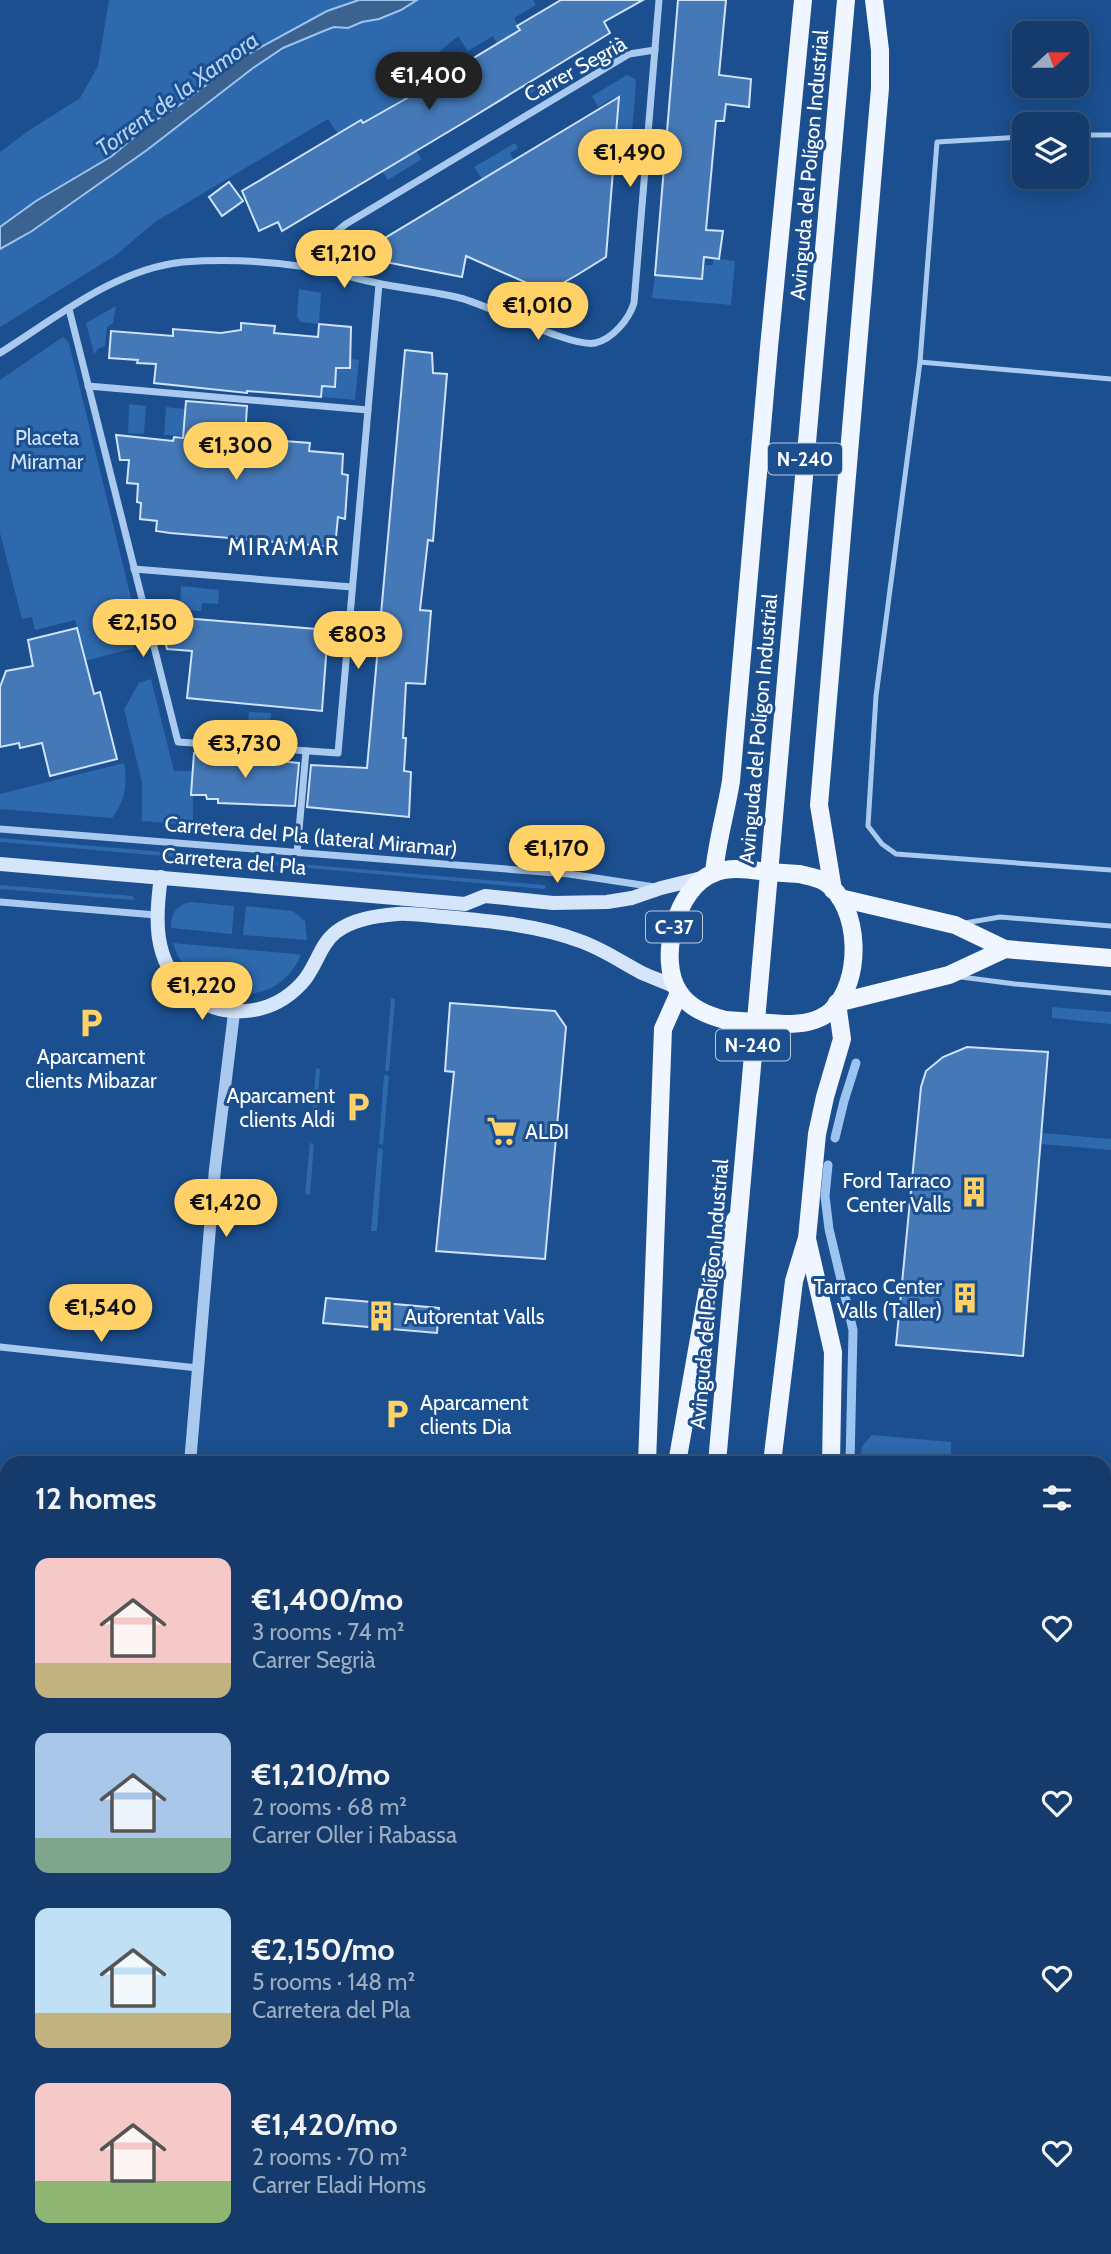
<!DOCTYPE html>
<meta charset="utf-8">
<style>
:root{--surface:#143b6b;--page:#1d4271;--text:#f1f3f6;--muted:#9dadc1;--line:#33557e;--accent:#ffd166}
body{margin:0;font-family:Cabin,sans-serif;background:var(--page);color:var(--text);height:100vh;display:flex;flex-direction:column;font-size:26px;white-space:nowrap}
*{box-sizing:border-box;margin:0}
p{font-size:23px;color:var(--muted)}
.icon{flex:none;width:38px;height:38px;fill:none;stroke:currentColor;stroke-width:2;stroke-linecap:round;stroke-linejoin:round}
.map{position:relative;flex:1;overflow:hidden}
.details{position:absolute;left:0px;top:1456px;width:1111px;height:798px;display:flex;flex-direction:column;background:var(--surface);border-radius:21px 21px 0 0;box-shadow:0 4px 18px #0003,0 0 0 2px var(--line)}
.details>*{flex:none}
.needle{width:46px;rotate:69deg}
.buttons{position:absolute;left:1012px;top:21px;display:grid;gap:14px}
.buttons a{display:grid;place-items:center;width:77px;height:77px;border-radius:14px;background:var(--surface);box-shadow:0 4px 18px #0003,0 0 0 2px var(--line);font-size:35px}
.price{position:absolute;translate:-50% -60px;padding:0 16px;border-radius:24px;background:var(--accent);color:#111;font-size:23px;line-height:46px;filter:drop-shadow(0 2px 4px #0008)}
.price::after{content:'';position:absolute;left:50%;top:42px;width:21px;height:16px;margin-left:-10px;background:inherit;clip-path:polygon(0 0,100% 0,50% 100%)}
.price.on{background:#222;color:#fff}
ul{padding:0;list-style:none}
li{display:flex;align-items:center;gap:21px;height:175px;padding:0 35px}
li span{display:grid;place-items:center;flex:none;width:196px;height:140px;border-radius:14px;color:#555}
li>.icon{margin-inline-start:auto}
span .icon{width:84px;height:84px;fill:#fffc;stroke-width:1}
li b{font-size:30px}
h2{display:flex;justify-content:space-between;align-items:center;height:84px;padding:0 35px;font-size:30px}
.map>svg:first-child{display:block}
.green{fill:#2e69ad}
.water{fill:#3c6290;stroke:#9cc4f0;stroke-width:2}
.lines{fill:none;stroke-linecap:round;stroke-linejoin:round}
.stream{stroke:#9cc4f0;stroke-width:9}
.building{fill:#4478b7;stroke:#cfe3fa;stroke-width:2}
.service{stroke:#a9c9ee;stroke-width:5}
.minor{stroke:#a9c9ee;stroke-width:7}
.tertiary{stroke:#a9c9ee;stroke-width:12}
.secondary{stroke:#d6e6fa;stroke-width:14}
.primary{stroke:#f0f6ff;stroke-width:18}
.primary-bridge{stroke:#f0f6ff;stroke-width:18}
.labels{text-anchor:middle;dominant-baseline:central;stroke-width:6;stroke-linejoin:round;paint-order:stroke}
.shield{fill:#1b4f8f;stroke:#bbcadd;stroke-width:2}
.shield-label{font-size:19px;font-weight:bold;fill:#fff}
.street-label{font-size:21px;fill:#fff;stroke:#1b4f8f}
.park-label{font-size:21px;fill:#cfe3fa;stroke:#1b4f8f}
.poi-label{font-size:21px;fill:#fff;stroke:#1b4f8f;text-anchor:end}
.water-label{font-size:23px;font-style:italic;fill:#b5d3f5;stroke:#1b4f8f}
.neighbourhood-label{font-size:23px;letter-spacing:2px;fill:#fff;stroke:#1b4f8f}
</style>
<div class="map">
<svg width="1111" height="2254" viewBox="0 0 1111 2254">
<rect width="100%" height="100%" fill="#1b4f8f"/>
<g class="green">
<polygon points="109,0 533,0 536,5 514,18 539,62 527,69 538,89 527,96 493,36 468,51 458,36 432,58 419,66 430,84 363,124 338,134 328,119 155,222 116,255 0,327 0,152 28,131 80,98 98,66"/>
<polygon points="627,75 635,79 636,84 632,130 620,129 619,134 632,136 630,166 615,175 608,162 615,158 619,97 613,98 598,107 592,96"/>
<polygon points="515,143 518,148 510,153 547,215 489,176 482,179 474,167"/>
<polygon points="416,151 422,159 388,180 382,171"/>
<polygon points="713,258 735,261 731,305 652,298 655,275 702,279 705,265 713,265"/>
<polygon points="299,289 321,293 319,324 301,322 297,317"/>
<polygon points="116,306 113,323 107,327 105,346 98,349 94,354 86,323"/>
<polygon points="63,337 69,343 138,627 129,630 134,648 85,661 75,620 35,630 32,617 22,619 0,533 0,380"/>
<polygon points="351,359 359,360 355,400 321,397 322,386 335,387 336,368 350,368"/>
<polygon points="129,404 146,406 144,434 128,433"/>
<polygon points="166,407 185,409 183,436 164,435"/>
<polygon points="181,586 219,590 218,604 202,603 201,611 183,610 180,604"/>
<polygon points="151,679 174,771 193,771 193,825 142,821 142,782 124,709 139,683"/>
<polygon points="249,712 271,713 269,737 247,735"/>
<path d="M124,763C128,785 125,800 112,818L0,809V794Z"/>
<polygon points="0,838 234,858 238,860 235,862 0,842"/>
<polygon points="253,860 544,885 546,887 544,889 252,863"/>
<polygon points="0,885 132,896 135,899 133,900 0,889"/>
<path d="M190,902L234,906L232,934L171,928C171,914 175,906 190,902Z"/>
<polygon points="246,906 293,911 305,921 307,940 243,935"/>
<path d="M173,943L296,954L301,955C276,1015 190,1003 173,943Z"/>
<polygon points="391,998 395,999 389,1071 385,1071"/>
<polygon points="1052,1007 1111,1012 1111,1024 1052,1018"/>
<polygon points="316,1068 320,1069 316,1119 312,1119"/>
<polygon points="384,1075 389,1076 383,1145 379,1144"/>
<polygon points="1042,1133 1111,1139 1111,1150 1041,1144"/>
<polygon points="310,1143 314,1144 310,1195 305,1194"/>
<polygon points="378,1148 383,1149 377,1231 371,1231"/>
<polygon points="872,1435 951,1442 951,1463 860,1463 862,1446"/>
</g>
<polygon class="water" points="359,0 417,0 401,10 379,19 362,22 348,28 334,27 326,30 283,48 253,68 147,150 32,231 0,249 0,227 36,201 112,156 147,126 181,104 243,57 327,11"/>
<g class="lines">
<g class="stream">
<polyline points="835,1138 844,1101 856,1063"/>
<polyline points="828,1165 825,1196 829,1229 853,1330 850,1463"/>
</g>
</g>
<g class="building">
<polygon points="561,0 643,0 604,22 610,33 463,123 282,231 278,222 259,231 242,191 361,120 363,123 409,97 520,30 517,26"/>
<polygon points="678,0 726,0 719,75 751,79 749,107 726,104 724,121 716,121 706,230 723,231 719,259 704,257 702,279 655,275"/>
<polygon points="619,97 606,257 577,275 547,292 466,256 462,277 355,256"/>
<polygon points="229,182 243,201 222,216 209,197"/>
<polygon points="241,323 275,326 274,333 318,337 319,324 351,327 350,368 336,368 335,387 322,386 321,397 247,391 247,393 154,383 156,364 137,363 138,360 109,358 111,331 173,336 173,329 221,333 241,330"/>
<polygon points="405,350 432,353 433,373 447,374 433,541 428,540 420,610 431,611 425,684 406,683 403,738 406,738 404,771 411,772 409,817 307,807 311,765 367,768"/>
<polygon points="186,401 247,406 245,438 310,443 309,451 343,454 342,474 348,475 345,519 338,517 335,547 170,533 156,531 157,521 140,519 141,503 137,502 138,484 127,483 129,460 120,460 116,435 173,441 174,437 183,438"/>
<polygon points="159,616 328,630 322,711 187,698 192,651 167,649"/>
<polygon points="77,628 94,694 100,692 117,759 50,776 42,743 20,748 19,743 0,747 0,687 6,671 33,666 28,640"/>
<polygon points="194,753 299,763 295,806 218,803 218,799 207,799 206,795 191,795"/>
<polygon points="450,1003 555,1011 566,1027 545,1259 436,1251 454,1072 445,1071"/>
<polygon points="967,1047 1048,1052 1023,1356 896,1345 921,1087 926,1071 943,1057"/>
<polygon points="326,1298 439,1308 437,1333 323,1323"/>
</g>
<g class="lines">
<g class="service">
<polyline points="1076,135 1111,135"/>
<polyline points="1024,137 937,142 920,362 876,696 868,826 882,844 896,854 1111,870"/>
<polyline points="920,362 1111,379"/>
<polyline points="336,624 349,625"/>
<polyline points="965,923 1000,917 1111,926"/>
<polyline points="961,977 1015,984 1111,993"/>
</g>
<g class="minor">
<polyline points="315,268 320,245 346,224 629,54 655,50"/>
<polyline points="69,309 178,742 338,753 379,284"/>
<path d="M0,353C56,318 115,269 183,262C226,259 272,261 315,268C336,272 356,279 377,283C404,289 433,291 460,298C489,305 571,348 595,343C613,339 629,319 634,303L659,0"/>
<polyline points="88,386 368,410"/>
<polyline points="134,569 352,587"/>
<polyline points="0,829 569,874 655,887"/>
<polyline points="297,853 306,751"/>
<polyline points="0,902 156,915"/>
<polyline points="0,1347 198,1368"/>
<polyline points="0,1607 7,1608"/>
</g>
<g class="tertiary">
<polyline points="190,1463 215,1169 234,1013"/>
<polyline points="1104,1848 1111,1849"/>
<polyline points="0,1870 7,1870"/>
<polyline points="0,1956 7,1956"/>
</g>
<g class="secondary">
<polyline points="0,864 465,904 485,896 553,903 607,902 632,898 661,888 706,877"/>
<path d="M161,877C155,919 153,959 186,991C220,1021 270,1017 301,984C316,969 319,945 336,932C353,919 376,916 397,914C412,913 429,916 445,917C490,921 538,925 580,941C603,949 621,962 642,973C653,978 665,982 676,987"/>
</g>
<g class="primary">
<path d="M714,873C717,841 726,812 731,781L769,347L803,0"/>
<polyline points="833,890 819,805 880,88 880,50 874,0"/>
<polyline points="840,898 955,925 1005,949 1111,958"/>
<polyline points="837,1003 949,975 1005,949"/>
<path d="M725,1020C707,1015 689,1008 679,992C657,960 676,887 714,873C731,866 751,870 768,872"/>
<path d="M785,1024C802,1024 818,1022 831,1011C863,982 861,906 825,882C817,877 807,876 799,874"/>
<polyline points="807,1239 833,1352 831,1463"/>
<polyline points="647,1463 663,1029 679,993"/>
<polyline points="677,1463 711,1271 735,1220"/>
<polyline points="717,1463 846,0"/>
<polyline points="772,1463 794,1281 807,1238 817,1134 825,1097 842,1039 837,1003"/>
<polyline points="601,2254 603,2247"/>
<polyline points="629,2254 630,2247"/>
<polyline points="668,2254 669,2247"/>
</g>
<g class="primary-bridge">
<polyline points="768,872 799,874"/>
<polyline points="725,1020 785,1024"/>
</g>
</g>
<defs>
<g id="parking-bare" transform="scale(2.415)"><path d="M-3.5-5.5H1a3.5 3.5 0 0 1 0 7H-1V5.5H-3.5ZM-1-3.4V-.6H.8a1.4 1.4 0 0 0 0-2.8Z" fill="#ffd166" stroke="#1b4f8f" stroke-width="2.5" paint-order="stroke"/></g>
<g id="supermarket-bare" transform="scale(2.415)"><path d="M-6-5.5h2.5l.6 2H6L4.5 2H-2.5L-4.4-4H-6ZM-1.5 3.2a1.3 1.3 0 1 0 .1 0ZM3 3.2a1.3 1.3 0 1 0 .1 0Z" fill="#ffd166" stroke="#1b4f8f" stroke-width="2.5" paint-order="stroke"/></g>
<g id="building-bare" transform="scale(2.415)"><path d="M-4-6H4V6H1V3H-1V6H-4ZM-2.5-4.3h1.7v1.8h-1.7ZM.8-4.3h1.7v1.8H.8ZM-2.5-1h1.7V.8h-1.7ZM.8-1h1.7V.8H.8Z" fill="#ffd166" stroke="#1b4f8f" stroke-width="2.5" paint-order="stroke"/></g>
</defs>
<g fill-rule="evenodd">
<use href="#parking-bare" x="91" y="1023"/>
<use href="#parking-bare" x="358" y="1107"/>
<use href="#supermarket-bare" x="502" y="1131"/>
<use href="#building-bare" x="974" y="1192"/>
<use href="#building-bare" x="965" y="1298"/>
<use href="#building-bare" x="381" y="1316"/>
<use href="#parking-bare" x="397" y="1414"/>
</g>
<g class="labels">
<g class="shield">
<rect x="768" y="443.5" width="74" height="31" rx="5"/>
<rect x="646" y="911.5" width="56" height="31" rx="5"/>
<rect x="716" y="1029.5" width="74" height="31" rx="5"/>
</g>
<g class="shield-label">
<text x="805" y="459">N-240</text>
<text x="674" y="927">C-37</text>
<text x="753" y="1045">N-240</text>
</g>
<g class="street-label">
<text transform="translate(575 69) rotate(-29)">Carrer Segrià</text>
<text transform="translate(809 165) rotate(-85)">Avinguda del Polígon Industrial</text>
<text transform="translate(758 729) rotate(-85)">Avinguda del Polígon Industrial</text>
<text transform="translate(311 836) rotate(5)">Carretera del Pla (lateral Miramar)</text>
<text transform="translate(234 861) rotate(5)">Carretera del Pla</text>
<text transform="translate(709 1294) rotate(-85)">Avinguda del Polígon Industrial</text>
</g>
<g class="park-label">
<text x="47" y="437">Placeta<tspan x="47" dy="24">Miramar</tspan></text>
</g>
<g class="poi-label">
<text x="91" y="1056" text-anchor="middle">Aparcament<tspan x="91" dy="24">clients Mibazar</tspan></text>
<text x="335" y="1095">Aparcament<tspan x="335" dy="24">clients Aldi</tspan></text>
<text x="525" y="1131" text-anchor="start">ALDI</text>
<text x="951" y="1180">Ford Tarraco<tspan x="951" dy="24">Center Valls</tspan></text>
<text x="942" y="1286">Tarraco Center<tspan x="942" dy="24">Valls (Taller)</tspan></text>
<text x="404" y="1316" text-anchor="start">Autorentat Valls</text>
<text x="420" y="1402" text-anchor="start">Aparcament<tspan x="420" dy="24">clients Dia</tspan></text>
</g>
<g class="water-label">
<text transform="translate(177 94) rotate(-36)">Torrent de la Xamora</text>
</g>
<g class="neighbourhood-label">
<text x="284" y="547">MIRAMAR</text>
</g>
</g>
</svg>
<div class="buttons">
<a><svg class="needle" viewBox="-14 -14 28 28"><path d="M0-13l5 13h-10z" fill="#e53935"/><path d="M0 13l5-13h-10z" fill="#9dadc1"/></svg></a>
<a><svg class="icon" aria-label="layers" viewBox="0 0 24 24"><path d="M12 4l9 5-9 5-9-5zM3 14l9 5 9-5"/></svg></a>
</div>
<b class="price on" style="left:429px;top:112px">€1,400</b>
<b class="price" style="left:630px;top:189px">€1,490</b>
<b class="price" style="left:344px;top:290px">€1,210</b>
<b class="price" style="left:538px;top:342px">€1,010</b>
<b class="price" style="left:236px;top:482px">€1,300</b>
<b class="price" style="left:143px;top:659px">€2,150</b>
<b class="price" style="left:358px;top:671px">€803</b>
<b class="price" style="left:245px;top:780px">€3,730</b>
<b class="price" style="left:557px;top:885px">€1,170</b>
<b class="price" style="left:202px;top:1022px">€1,220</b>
<b class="price" style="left:226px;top:1239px">€1,420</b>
<b class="price" style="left:101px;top:1344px">€1,540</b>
<section class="details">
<h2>12 homes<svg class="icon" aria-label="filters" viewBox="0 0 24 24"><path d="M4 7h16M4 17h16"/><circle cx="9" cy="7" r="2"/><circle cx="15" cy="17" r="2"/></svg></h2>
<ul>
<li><span style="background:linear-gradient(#f6c9c9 75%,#c2b280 0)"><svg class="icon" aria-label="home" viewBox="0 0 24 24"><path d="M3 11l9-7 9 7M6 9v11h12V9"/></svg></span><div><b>€1,400/mo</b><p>3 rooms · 74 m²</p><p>Carrer Segrià</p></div><svg class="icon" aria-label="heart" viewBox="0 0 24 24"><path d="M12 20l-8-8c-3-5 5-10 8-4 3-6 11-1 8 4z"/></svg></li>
<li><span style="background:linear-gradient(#a9c7e8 75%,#7fa58c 0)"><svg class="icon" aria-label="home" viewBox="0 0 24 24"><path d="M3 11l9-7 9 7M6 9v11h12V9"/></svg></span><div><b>€1,210/mo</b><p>2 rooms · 68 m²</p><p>Carrer Oller i Rabassa</p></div><svg class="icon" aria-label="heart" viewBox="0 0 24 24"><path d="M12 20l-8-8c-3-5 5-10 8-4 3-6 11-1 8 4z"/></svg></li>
<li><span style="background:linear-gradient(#bfe0f5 75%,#c2b280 0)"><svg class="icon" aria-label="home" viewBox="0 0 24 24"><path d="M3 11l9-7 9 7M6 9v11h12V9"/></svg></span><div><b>€2,150/mo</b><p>5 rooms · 148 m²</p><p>Carretera del Pla</p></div><svg class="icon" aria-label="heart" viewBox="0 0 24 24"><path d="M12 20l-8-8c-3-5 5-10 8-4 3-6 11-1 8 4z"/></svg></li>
<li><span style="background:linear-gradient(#f6c9c9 70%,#8fb573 0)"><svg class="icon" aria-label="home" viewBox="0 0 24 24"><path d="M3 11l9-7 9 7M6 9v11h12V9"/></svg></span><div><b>€1,420/mo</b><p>2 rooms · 70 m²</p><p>Carrer Eladi Homs</p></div><svg class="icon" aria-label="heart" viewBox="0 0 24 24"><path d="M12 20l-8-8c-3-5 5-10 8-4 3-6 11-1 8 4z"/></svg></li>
</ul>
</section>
</div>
